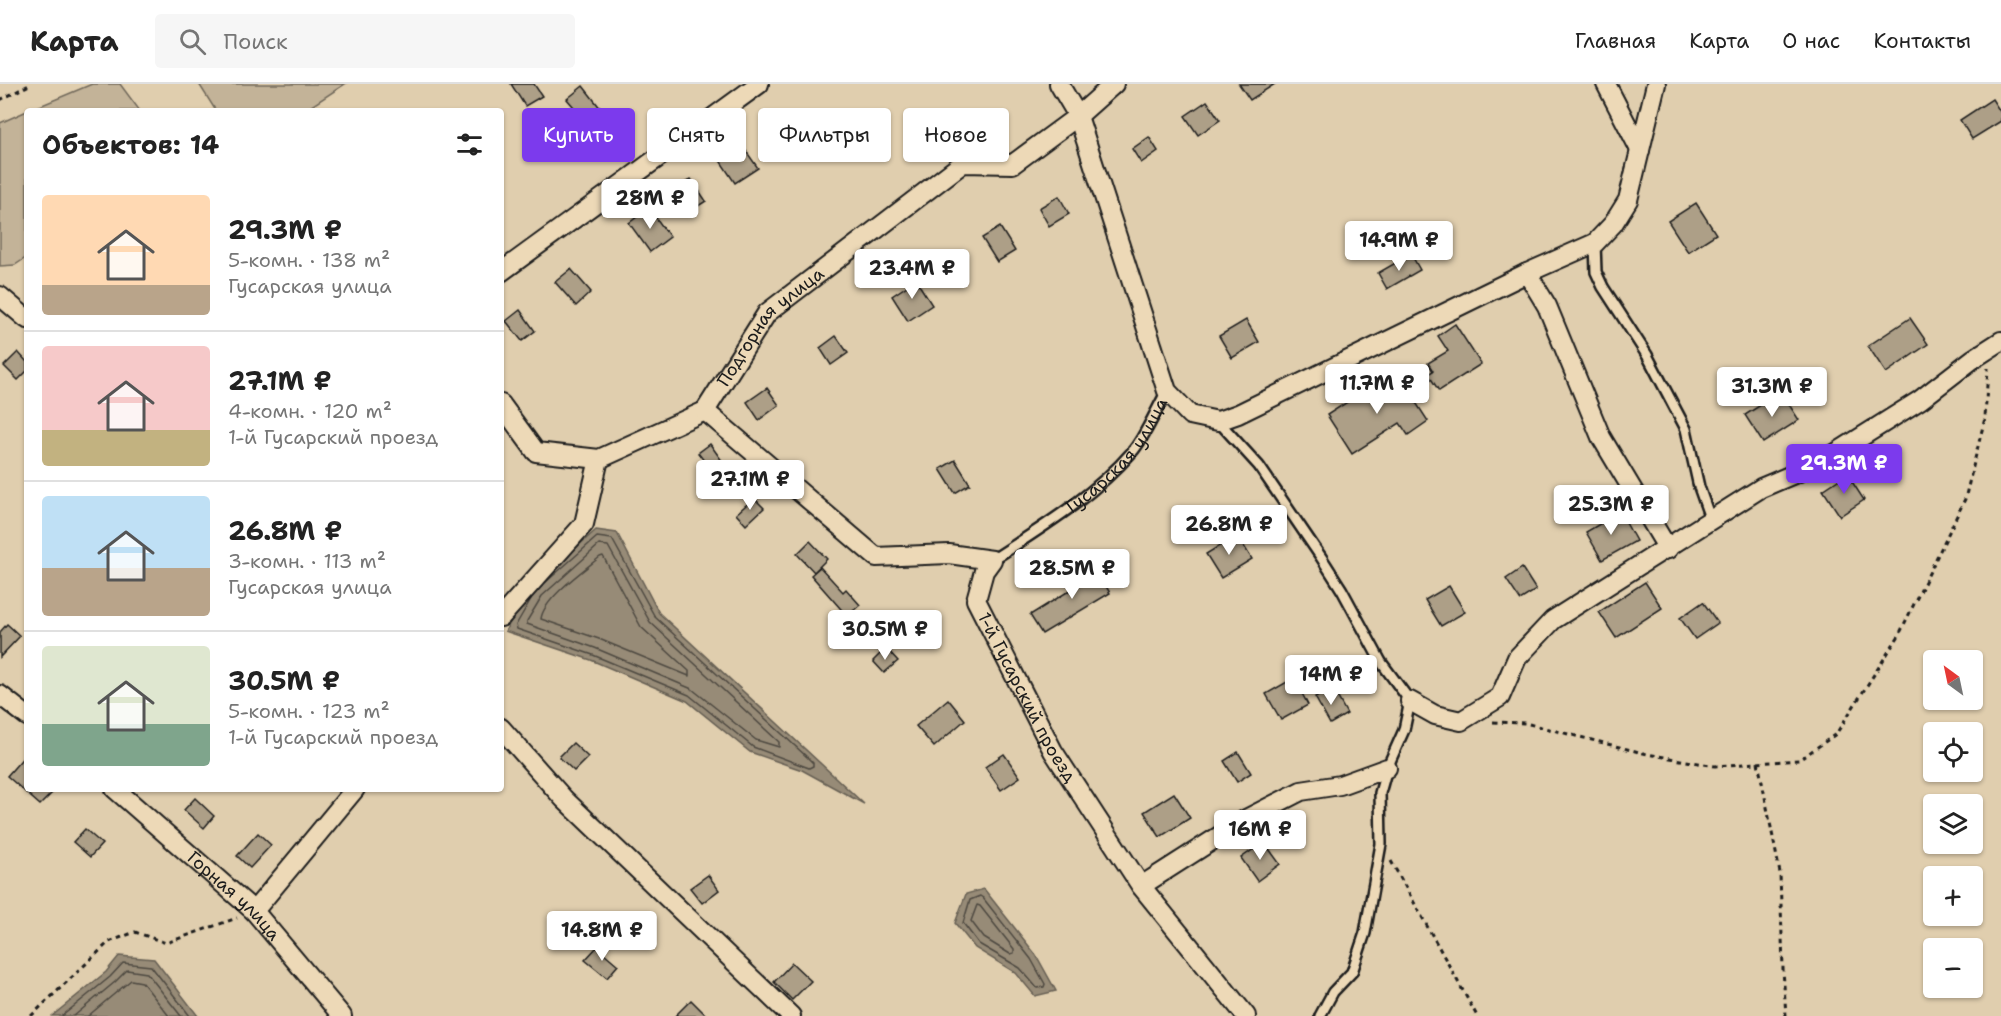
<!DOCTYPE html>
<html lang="ru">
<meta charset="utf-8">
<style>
:root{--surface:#fff;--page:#f6f6f6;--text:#222;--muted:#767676;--line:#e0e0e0;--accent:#7c3aed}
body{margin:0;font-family:"Shantell Sans",sans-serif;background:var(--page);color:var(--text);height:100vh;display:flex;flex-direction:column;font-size:22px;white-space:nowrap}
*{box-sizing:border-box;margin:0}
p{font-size:20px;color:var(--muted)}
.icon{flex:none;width:33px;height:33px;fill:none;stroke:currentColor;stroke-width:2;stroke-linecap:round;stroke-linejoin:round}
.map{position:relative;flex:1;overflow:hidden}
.details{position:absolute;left:24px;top:24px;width:480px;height:684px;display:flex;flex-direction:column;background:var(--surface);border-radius:6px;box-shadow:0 2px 4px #0004}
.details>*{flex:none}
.top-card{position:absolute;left:522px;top:24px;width:570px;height:54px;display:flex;gap:12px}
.needle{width:39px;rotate:327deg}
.buttons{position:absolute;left:1923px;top:566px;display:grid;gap:12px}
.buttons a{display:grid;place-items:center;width:60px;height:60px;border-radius:6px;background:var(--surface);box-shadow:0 2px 4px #0004;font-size:30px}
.price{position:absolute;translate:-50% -51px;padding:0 14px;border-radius:6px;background:#fff;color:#222;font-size:20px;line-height:39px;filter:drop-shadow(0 2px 3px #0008)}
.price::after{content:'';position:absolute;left:50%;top:36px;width:18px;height:14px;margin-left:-9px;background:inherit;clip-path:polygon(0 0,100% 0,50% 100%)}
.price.selected{background:var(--accent);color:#fff}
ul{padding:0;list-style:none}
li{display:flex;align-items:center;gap:18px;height:150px;padding:0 18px}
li+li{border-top:2px solid var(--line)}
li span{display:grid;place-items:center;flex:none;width:168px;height:120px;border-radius:6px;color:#555}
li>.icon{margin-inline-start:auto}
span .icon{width:72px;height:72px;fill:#fffc;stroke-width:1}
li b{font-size:26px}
h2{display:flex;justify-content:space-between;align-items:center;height:72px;padding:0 18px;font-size:26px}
.chip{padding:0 21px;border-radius:6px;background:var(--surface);box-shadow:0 2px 4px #0004;font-size:21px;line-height:54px}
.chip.selected{background:var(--accent);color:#fff}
header{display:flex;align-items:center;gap:36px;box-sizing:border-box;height:84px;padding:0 30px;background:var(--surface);border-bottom:2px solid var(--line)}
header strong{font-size:28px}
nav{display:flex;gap:33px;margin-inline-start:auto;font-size:21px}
.search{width:420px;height:54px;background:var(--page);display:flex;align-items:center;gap:15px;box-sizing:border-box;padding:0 21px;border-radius:6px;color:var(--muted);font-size:22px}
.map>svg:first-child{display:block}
.green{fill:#c3b398;stroke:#70685a;stroke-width:1.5}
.water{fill:#978b77;stroke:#665f53;stroke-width:1.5}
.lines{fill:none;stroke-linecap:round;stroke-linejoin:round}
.shore{stroke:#4d4840;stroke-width:1.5}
.building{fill:#ad9f87;stroke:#1c1c1c;stroke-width:1.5}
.lane-casing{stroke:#1c1c1c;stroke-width:14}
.street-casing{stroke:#1c1c1c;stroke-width:22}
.path{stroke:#1c1c1c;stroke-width:3;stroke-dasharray:4.5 4.5;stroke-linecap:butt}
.lane{stroke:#edd9b7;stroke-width:9}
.street{stroke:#edd9b7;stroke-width:18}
.labels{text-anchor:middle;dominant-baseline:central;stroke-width:5;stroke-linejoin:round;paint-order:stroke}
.street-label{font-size:18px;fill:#1c1c1c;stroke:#edd9b7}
</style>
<header>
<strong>Карта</strong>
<div class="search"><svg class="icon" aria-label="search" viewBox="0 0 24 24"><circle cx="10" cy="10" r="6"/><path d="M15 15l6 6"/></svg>Поиск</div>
<nav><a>Главная</a><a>Карта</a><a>О нас</a><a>Контакты</a></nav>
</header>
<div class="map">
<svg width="2001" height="932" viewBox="0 0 2001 932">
<rect width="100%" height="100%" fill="#e0ceae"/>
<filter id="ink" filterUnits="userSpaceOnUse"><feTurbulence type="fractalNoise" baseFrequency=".0167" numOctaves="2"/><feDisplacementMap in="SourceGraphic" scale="12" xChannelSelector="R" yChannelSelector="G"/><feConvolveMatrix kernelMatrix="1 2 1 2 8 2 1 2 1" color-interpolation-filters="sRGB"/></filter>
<g filter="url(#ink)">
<g class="green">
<polygon points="92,0 120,0 140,27 28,27"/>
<polygon points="199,0 345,0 304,27 216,27"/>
<polygon points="27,27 27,173 15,181 0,182 0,39"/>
</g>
<g class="water">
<polygon points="596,446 617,449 659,529 864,720 802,686 750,668 687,617 591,576 505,547 531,504"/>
<polygon points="984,805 1036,871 1056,907 1035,912 1016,889 975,864 955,839 966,810"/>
<polygon points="119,872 154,875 198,932 52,932 106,888"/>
</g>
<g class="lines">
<g class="shore">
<polygon points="599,461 608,462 650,538 779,658 779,663 756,656 692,605 595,564 527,540 527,537 542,512"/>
<path d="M603,472L641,543L689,587V592L599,555L541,535C543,515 584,486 600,473Z"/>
<polyline points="531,515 516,541 517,545 593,571 689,611 753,663 809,684 813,682 813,679 807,673 655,533 612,455 597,453 546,498"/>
<polygon points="980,812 983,814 1031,875 1045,900 1044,903 1037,904 1020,884 979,860 963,839 970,816"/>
<polygon points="977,821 980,822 1014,865 1014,869 1010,870 984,854 971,837"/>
<polyline points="62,932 110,893 123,879 151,882 190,932"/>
<polyline points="74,932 115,898 127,886 147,889 181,932"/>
<polyline points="88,932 131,896 142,898 169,932"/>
</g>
</g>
<g class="building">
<polygon points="511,0 534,0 542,12 525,22"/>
<polygon points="1239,0 1275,0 1250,16"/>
<polygon points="583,2 601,25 586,37 567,15"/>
<polygon points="1992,15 2001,29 2001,37 1972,55 1960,36"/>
<polygon points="1207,17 1220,36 1198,51 1185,32"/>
<polygon points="782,28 803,57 789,67 768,38"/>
<polygon points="1149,53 1158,67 1141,79 1132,65"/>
<polygon points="741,60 758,84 735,99 719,75"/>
<polygon points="691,95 706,117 695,124 680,102"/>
<polygon points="1059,112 1069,130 1049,142 1039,124"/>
<polygon points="1696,119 1716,150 1688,168 1668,137"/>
<polygon points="649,124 670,153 650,168 629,139"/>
<polygon points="1000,143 1015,167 997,178 982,154"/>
<polygon points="1411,170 1420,186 1387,205 1378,189"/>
<polygon points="571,185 591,208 576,222 555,198"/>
<polygon points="916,196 932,221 908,237 892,212"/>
<polygon points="520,226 535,247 522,257 506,237"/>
<polygon points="1910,234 1928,260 1886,289 1868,262"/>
<polygon points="1246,236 1259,258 1232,274 1219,252"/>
<polygon points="1455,240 1481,280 1439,307 1428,290 1433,287 1428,279 1448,267 1438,252"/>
<polygon points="836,252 848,269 831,281 820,264"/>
<polygon points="18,268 27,278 27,287 18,296 4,282"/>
<polygon points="1398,291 1428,337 1408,351 1400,339 1352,370 1327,331 1358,311 1361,315"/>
<polygon points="767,304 779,321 759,336 747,318"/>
<polygon points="1781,308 1799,336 1763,359 1745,331"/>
<polygon points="710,360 725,381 727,379 740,395 724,407 712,392 714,390 698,369"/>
<polygon points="955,376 970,400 955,409 940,385"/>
<polygon points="1847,390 1864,416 1840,432 1823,406"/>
<polygon points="754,414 764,424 746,441 736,430"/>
<polygon points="1620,428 1636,457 1602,476 1586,448"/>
<polygon points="1237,451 1252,475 1221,494 1206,470"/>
<polygon points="810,457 827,475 814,488 797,470"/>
<polygon points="1093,480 1110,509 1042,550 1030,531 1077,502 1071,493"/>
<polygon points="820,483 843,508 846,505 860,521 847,532 811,491"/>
<polygon points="1522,484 1536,506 1520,516 1506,495"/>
<polygon points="1645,498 1662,524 1616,554 1599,528"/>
<polygon points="1449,502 1465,528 1441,542 1425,516"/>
<polygon points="1703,518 1718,539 1695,555 1680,534"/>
<polygon points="7,540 20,552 0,573 0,548"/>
<polygon points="886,564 898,577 884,589 873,577"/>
<polygon points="1294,594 1308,621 1281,636 1266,610"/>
<polygon points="1332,603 1347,630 1330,640 1315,613"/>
<polygon points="948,615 965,636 934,663 916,642"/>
<polygon points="573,659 588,673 574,687 559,673"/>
<polygon points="1238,668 1251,689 1237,698 1224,677"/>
<polygon points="27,669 27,705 56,705 40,721 7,692"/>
<polygon points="1004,670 1020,693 1001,706 985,683"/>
<polygon points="1174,709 1190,734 1160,753 1144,728"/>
<polygon points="195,714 214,732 204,744 184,726"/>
<polygon points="85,745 102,760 90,773 73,758"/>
<polygon points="258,749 271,761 250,784 237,772"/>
<polygon points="1264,758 1280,780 1257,797 1241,774"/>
<polygon points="708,791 719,806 702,819 690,804"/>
<polygon points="597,863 618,881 607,894 585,876"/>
<polygon points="792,879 811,897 792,916 774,898"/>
<polygon points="691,916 707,932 675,932"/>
</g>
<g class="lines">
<g class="lane-casing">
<g id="lane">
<polyline points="1595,159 1596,188 1603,203 1647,271 1686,345 1699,403 1711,437"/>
<polyline points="1218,337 1259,382 1321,473 1342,506 1381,578 1410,617 1404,646 1387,684 1380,709 1381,760 1365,849 1352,888 1333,908 1320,932"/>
<path id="s1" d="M992,476C1041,444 1094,412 1132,368C1144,355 1157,324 1167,307"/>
</g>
</g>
<g class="street-casing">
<g id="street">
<polyline points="1059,0 1078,32 1167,307 1190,331 1218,337 1238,330 1527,189 1595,159 1613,140 1628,116 1656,0"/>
<polyline points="1606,0 1640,66"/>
<polyline points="501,188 759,0"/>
<polyline points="1527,189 1547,222 1601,353 1668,465"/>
<polyline points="0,212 27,235"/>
<polyline points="501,320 536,368 599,375 705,327"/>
<path id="s2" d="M705,327L876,473L949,470L992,476L984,487L976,516L1053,667L1141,802L1246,932"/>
<path id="s3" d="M705,327L767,229L963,79L1013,80L1078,32L1114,0"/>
<polyline points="501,533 584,440 599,375"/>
<polyline points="0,611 27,632"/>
<polyline points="1410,617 1435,631 1461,637 1500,613 1517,574 1553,536 1761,404 1820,379 1920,316 1973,275 2001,257"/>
<polyline points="501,644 564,715 791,932"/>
<path id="s4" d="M115,705L254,827L342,932"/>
<polyline points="1141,802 1246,735 1301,707 1340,701 1387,684"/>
<polyline points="254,827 355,705"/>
</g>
</g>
<g class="path">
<polyline points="0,16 31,0"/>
<polyline points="1493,638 1525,639 1647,670 1715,682 1799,676 1836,650 1898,553 1965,415 1985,334 1988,284"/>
<polyline points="1758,678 1780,789 1783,885 1786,932"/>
<polyline points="1391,777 1477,932"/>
<polyline points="31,932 109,858 135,848 166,859 237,834"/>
</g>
<use href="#lane" class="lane"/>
<use href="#street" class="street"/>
</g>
</g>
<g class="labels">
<g class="street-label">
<text stroke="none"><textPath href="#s3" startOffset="108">Подгорная улица</textPath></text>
<text stroke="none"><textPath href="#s1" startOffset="165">Гусарская улица</textPath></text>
<text stroke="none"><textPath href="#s2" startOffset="495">1-й Гусарский проезд</textPath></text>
<text stroke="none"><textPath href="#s4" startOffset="160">Горная улица</textPath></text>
</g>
</g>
</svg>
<div class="buttons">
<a><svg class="needle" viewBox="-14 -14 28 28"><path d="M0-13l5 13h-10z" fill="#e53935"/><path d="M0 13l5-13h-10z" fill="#767676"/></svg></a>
<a><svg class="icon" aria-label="locate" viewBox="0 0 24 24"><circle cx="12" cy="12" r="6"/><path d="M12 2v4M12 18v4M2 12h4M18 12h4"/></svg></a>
<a><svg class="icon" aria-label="layers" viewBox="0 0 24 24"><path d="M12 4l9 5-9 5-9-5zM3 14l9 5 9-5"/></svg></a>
<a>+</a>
<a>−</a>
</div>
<b class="price" style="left:650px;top:146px">28M ₽</b>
<b class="price" style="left:1399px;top:188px">14.9M ₽</b>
<b class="price" style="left:912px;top:216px">23.4M ₽</b>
<b class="price" style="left:1377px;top:331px">11.7M ₽</b>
<b class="price" style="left:1772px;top:334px">31.3M ₽</b>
<b class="price selected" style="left:1844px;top:411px">29.3M ₽</b>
<b class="price" style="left:750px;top:427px">27.1M ₽</b>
<b class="price" style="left:1611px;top:452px">25.3M ₽</b>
<b class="price" style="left:1229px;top:472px">26.8M ₽</b>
<b class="price" style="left:1072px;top:516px">28.5M ₽</b>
<b class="price" style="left:885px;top:577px">30.5M ₽</b>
<b class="price" style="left:1331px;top:622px">14M ₽</b>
<b class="price" style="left:1260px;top:777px">16M ₽</b>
<b class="price" style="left:602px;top:878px">14.8M ₽</b>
<div class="top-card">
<a class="chip selected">Купить</a>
<a class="chip">Снять</a>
<a class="chip">Фильтры</a>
<a class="chip">Новое</a>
</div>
<section class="details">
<h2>Объектов: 14<svg class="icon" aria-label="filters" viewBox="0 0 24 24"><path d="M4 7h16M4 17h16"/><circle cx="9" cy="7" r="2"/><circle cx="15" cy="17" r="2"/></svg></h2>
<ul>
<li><span style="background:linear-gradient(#ffd9b3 75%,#b9a48a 0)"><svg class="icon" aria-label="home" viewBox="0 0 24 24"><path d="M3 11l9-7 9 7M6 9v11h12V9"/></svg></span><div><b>29.3M ₽</b><p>5-комн. · 138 m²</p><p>Гусарская улица</p></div></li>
<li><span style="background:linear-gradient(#f6c9c9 70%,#c2b280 0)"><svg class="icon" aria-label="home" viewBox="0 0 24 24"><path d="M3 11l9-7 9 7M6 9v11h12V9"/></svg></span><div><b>27.1M ₽</b><p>4-комн. · 120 m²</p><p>1-й Гусарский проезд</p></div></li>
<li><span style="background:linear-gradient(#bfe0f5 60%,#b9a48a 0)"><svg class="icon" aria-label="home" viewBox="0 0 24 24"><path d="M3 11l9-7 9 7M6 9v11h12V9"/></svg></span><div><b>26.8M ₽</b><p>3-комн. · 113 m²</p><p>Гусарская улица</p></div></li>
<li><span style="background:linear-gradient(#dfe7d0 65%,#7fa58c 0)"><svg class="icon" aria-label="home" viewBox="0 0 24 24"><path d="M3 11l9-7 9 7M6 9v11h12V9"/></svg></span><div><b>30.5M ₽</b><p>5-комн. · 123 m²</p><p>1-й Гусарский проезд</p></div></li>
</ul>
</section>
</div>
